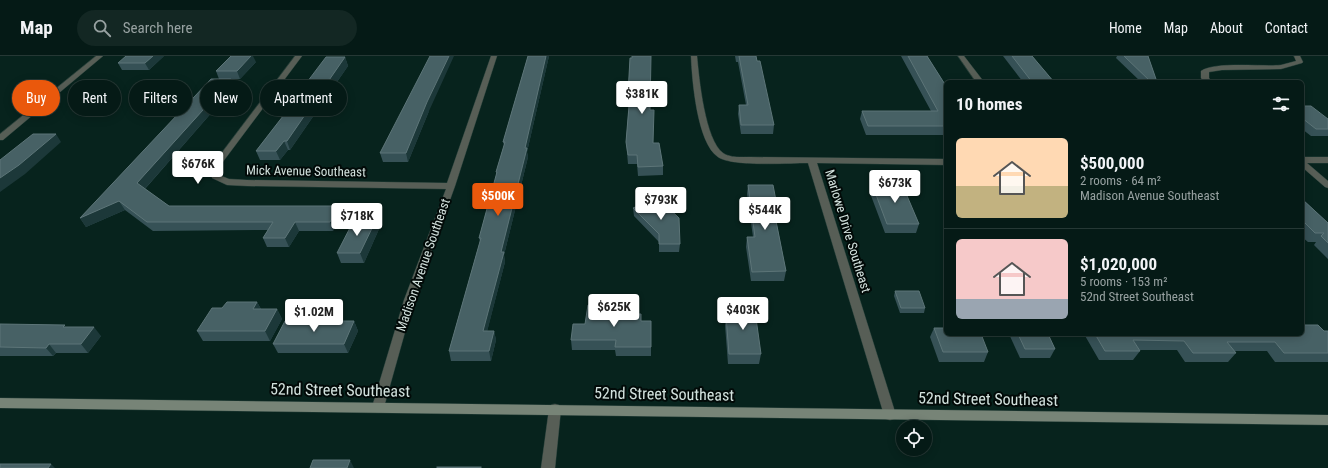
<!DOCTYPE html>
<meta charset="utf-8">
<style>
:root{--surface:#051a16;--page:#132723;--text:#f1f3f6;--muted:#97a1a1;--line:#263835;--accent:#ea580c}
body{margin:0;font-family:"Roboto Condensed",sans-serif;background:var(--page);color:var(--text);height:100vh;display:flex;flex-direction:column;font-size:15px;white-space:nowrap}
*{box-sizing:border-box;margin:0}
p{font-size:13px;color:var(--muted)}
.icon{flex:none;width:22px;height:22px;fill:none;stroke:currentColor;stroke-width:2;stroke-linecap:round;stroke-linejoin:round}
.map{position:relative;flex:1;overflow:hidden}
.side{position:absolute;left:944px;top:24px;width:360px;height:256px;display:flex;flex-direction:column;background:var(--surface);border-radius:6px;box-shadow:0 2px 10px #0003,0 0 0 1px var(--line)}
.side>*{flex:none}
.top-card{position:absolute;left:12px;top:24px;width:380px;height:36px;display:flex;gap:8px}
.buttons{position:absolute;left:896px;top:364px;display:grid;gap:8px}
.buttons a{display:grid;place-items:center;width:36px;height:36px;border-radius:50%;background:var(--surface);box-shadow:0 2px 10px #0003,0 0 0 1px var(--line);font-size:20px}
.price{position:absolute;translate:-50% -34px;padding:0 9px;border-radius:4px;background:#fff;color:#222;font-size:13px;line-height:26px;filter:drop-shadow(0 1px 2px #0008)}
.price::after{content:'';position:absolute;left:50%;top:24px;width:12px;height:9px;margin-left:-6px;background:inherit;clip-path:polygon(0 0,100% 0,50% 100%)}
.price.current{background:var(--accent);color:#fff}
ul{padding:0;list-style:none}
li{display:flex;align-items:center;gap:12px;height:100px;padding:0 12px}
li+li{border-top:1px solid var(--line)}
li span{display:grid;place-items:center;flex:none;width:112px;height:80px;border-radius:6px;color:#555}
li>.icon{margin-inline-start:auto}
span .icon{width:48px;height:48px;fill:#fffc;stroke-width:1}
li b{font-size:17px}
h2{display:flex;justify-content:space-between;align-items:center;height:48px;padding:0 12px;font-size:17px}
.chip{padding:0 14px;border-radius:18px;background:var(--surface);box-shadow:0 2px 10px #0003,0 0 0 1px var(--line);font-size:14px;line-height:36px}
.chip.current{background:var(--accent);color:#fff}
header{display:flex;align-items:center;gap:24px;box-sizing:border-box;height:56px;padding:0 20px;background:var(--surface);border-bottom:1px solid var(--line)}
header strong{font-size:19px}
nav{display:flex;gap:22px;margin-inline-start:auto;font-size:14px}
.search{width:280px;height:36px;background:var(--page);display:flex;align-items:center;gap:10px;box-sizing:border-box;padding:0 14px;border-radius:22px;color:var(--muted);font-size:15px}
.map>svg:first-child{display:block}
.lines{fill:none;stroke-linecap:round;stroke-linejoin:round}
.minor-casing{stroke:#243e38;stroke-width:1}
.tertiary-casing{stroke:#243e38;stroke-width:1}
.secondary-casing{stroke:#243e38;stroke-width:1}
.minor{fill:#575e56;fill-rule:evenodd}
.tertiary{fill:#575e56;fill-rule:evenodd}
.secondary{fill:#778477;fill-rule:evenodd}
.wall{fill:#365156}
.shaded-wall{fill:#1c3839}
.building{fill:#476165;stroke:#5d7578}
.labels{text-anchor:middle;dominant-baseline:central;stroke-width:4;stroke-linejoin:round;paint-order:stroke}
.street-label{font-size:13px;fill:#d3e2de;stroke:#020a08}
.near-street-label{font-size:16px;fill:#d3e2de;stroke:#020a08}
</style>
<header>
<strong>Map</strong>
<div class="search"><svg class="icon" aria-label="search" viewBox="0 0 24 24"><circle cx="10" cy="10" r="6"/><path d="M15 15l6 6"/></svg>Search here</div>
<nav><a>Home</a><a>Map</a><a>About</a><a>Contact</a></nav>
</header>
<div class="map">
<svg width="1328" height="412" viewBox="0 0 1328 412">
<rect width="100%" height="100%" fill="#07231d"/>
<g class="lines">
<g class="minor-casing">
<g id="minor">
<polygon points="96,0 103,0 3,84 0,84 0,78"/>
<polygon points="295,0 302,0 219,111 219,119 229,123 247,124 447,127 491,0 497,0 455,130 414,244 384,351 382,355 378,356 374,355 372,351 404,244 446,133 247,130 227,129 212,122 211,111"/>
<path d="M691,0H697C699,22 705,84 723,97C730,102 742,101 750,101L946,103V109L817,107L896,359L894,363L890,364L886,363L884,359L808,107C789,107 732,111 718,101C697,87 692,24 691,0Z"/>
<polygon points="958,0 964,0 984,26 976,26"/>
<path d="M1294,0H1300L1303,6L1302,7L1281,13L1222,14L1209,16V22L1212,26H1204L1201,22V15C1215,5 1263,11 1281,9C1286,8 1291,6 1296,5Z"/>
<polygon points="1302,101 1328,101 1328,107 1307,107 1328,125 1328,132 1325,131 1302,111"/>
</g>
</g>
<g class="tertiary-casing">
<polygon id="tertiary" points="555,348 559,349 561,353 555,412 541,412 549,353 551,349"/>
</g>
<g class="secondary-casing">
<polygon id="secondary" points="0,342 1328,359 1328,369 0,352"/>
</g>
<use href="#minor" class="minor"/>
<use href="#tertiary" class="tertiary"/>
<use href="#secondary" class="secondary"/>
</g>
<g class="wall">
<polygon points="164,0 149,14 122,14 118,7"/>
<polygon points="528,0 549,0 527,96 528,101 504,199 505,206 487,275 494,275 496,284 491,305 451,305 449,295 480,185 479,182 496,120 496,116 504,89 503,86"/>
<polygon points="735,0 756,0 774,69 773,78 741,78 738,58 739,49 746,49 738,6 736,6"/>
<polygon points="901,0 927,0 946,30 946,79 866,79 860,63 862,55 931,55"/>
<polygon points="1003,0 1032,0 1054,26 1023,26"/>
<polygon points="1117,0 1148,0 1157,26 1141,26 1116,2"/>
<polygon points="345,1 348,10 290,94 288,94 280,104 260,104 256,95 295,45 295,42"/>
<polygon points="630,2 650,54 653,87 663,110 663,119 638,120 637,108 628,108 626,86 629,46 628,46 628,38"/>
<polygon points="256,6 240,23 231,23 234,31 145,133 169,150 342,158 333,175 299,175 289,191 267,191 263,182 268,174 153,175 125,154 86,171 80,162 219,23 216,15"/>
<polygon points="1302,50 1328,63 1328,80 1311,80 1302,73"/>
<polygon points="429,55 408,106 383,106 380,97"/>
<polygon points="872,128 919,168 916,177 885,177 870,137"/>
<polygon points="748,129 778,155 777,164 776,164 786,215 784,225 751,225 746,191 747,181 753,181 747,138"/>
<polygon points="1302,143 1328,167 1328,203 1314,189 1316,186 1308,186 1302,181"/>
<polygon points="633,152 680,188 679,196 659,196 659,186 634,160"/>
<polygon points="379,173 364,207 341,207 337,197"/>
<polygon points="895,235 925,252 924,257 900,257 894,240"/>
<polygon points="257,246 261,253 277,253 282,263 270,285 203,285 197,275 222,252"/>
<polygon points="733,248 761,298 759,308 728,308 725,269 726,260 732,260"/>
<polygon points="611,258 641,265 651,274 651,300 616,300 615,294 572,294 571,284 585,268"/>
<polygon points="354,265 358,275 348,297 278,297 273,288"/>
<polygon points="0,268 67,271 101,280 88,297 56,297 53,300 0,300"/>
<polygon points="934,272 988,296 984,306 939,306 930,281"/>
<polygon points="1324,275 1328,275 1328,306 1275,306 1267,295 1235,295 1236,297 1228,306 1185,306 1177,294 1139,294 1140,295 1133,304 1099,304 1084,278 1302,278"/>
<polygon points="1009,278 1048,278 1055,293 1050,302 1020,302"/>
</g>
<g class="shaded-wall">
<polygon points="153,0 164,0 149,14 145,7"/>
<polygon points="251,0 253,0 256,6 240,23 237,15"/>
<polygon points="449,0 454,0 429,55 408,106 406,97 427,46"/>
<polygon points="546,0 549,0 527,96 528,101 504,199 505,206 485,284 483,275"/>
<polygon points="345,1 348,10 290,94 287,85"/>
<polygon points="231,23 234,31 142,136 137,127"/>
<polygon points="56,78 61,86 25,118 0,136 0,122"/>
<polygon points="284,85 288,94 280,104 276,95"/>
<polygon points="119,145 125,154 86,171 80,162"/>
<polygon points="339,150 342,158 333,175 330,166"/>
<polygon points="376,164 379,173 364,207 360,197"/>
<polygon points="295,166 299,175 289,191 285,182"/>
<polygon points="257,246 262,255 253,253"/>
<polygon points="277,253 282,263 270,285 265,275"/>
<polygon points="354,265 358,275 348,297 344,288"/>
<polygon points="94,271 101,280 88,297 81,288"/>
<polygon points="494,275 496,284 491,305 489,295"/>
<polygon points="49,288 56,297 53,300 46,292"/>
<polygon points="350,404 354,412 347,412"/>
<polygon points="51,408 55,412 48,412"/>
</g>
<g class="building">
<polygon points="126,0 153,0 145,7 118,7"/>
<polygon points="231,0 251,0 237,15 216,15"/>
<polygon points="430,0 449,0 427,46 406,97 380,97"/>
<polygon points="528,0 546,0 525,92 527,92 501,196 504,196 483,275 494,275 489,295 449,295 481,182 479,182 497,116 496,116 505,86 503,86"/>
<polygon points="632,0 651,0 650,54 654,54 653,87 659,87 663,110 638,111 637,99 628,99 626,86 630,38 628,38 630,2 632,2"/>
<polygon points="739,0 756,0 757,5 760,5 774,69 741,69 739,49 748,49"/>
<polygon points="908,0 927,0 946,30 946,70 868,70 862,55 938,55"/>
<polygon points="1012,0 1032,0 1054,26 1032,26"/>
<polygon points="1124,0 1148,0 1157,26 1151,26"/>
<polygon points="326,1 345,1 287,85 284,85 276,95 256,95 297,42 295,42"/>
<polygon points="211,23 231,23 137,127 169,150 339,150 330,166 295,166 285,182 263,182 273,166 147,166 119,145 80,162"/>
<polygon points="1302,50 1311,50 1328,63 1328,73 1316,73 1302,62"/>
<polygon points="33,78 56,78 19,109 0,122 0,104"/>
<polygon points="872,128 902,128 919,168 887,168"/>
<polygon points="748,129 773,129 778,155 774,155 786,215 752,216 747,181 755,181"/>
<polygon points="658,142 679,162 680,188 659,188 659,178 633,152"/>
<polygon points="1302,143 1328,167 1328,187 1321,180 1324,177 1315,177 1302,164"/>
<polygon points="354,164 376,164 360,197 337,197"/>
<polygon points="895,235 919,235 925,252 901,252"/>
<polygon points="227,246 257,246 253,253 277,253 265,275 197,275 212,252 222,252"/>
<polygon points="733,248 754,248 761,298 729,298 726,260 734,260"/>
<polygon points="588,249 611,249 610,258 641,258 641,265 651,265 651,291 615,291 616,284 571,284 573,268 585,268"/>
<polygon points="285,265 354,265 344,288 273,288"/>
<polygon points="0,268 65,269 63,271 94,271 81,288 49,288 46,292 0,291"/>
<polygon points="1302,269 1318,269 1324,275 1328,275 1328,297 1284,297 1275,286 1227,286 1236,297 1193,297 1184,285 1133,284 1140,295 1105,295 1095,278 1302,278"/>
<polygon points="934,272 946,272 946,278 981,278 988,296 943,296"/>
<polygon points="1018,278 1048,278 1055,293 1025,293"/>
<polygon points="313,404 350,404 347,412 310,412"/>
<polygon points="0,408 51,408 48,412 0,412"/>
<rect x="437" y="411" width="44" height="1"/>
</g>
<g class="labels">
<g class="street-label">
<text transform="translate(306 115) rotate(1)">Mick Avenue Southeast</text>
<text transform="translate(848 175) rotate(73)">Marlowe Drive Southeast</text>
<text transform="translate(423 209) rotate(-71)">Madison Avenue Southeast</text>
</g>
<g class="near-street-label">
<text transform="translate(340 334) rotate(1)">52nd Street Southeast</text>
<text transform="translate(664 338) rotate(1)">52nd Street Southeast</text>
<text transform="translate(988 343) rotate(1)">52nd Street Southeast</text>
</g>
</g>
</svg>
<div class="buttons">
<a><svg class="icon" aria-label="locate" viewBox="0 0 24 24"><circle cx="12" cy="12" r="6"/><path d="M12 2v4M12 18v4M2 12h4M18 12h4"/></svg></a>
</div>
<b class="price" style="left:642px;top:59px">$381K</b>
<b class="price" style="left:198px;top:129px">$676K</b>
<b class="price" style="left:895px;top:148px">$673K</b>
<b class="price current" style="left:498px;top:161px">$500K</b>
<b class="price" style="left:661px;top:165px">$793K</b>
<b class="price" style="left:765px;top:175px">$544K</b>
<b class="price" style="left:357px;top:181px">$718K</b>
<b class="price" style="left:614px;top:272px">$625K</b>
<b class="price" style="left:743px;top:275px">$403K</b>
<b class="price" style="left:314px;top:277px">$1.02M</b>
<div class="top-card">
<a class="chip current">Buy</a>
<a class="chip">Rent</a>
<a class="chip">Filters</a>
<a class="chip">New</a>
<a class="chip">Apartment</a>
</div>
<section class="side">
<h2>10 homes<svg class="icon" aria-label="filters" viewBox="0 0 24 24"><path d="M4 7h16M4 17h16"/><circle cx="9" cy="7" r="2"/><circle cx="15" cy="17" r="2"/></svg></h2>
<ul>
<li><span style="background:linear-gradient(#ffd9b3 60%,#c2b280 0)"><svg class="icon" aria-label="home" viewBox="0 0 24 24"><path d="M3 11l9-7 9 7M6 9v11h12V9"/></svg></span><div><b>$500,000</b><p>2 rooms · 64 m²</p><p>Madison Avenue Southeast</p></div></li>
<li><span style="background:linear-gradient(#f6c9c9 75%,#9aa5b1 0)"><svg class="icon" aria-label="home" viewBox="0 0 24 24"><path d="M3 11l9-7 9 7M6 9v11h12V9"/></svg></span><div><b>$1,020,000</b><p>5 rooms · 153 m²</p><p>52nd Street Southeast</p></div></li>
</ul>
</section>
</div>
